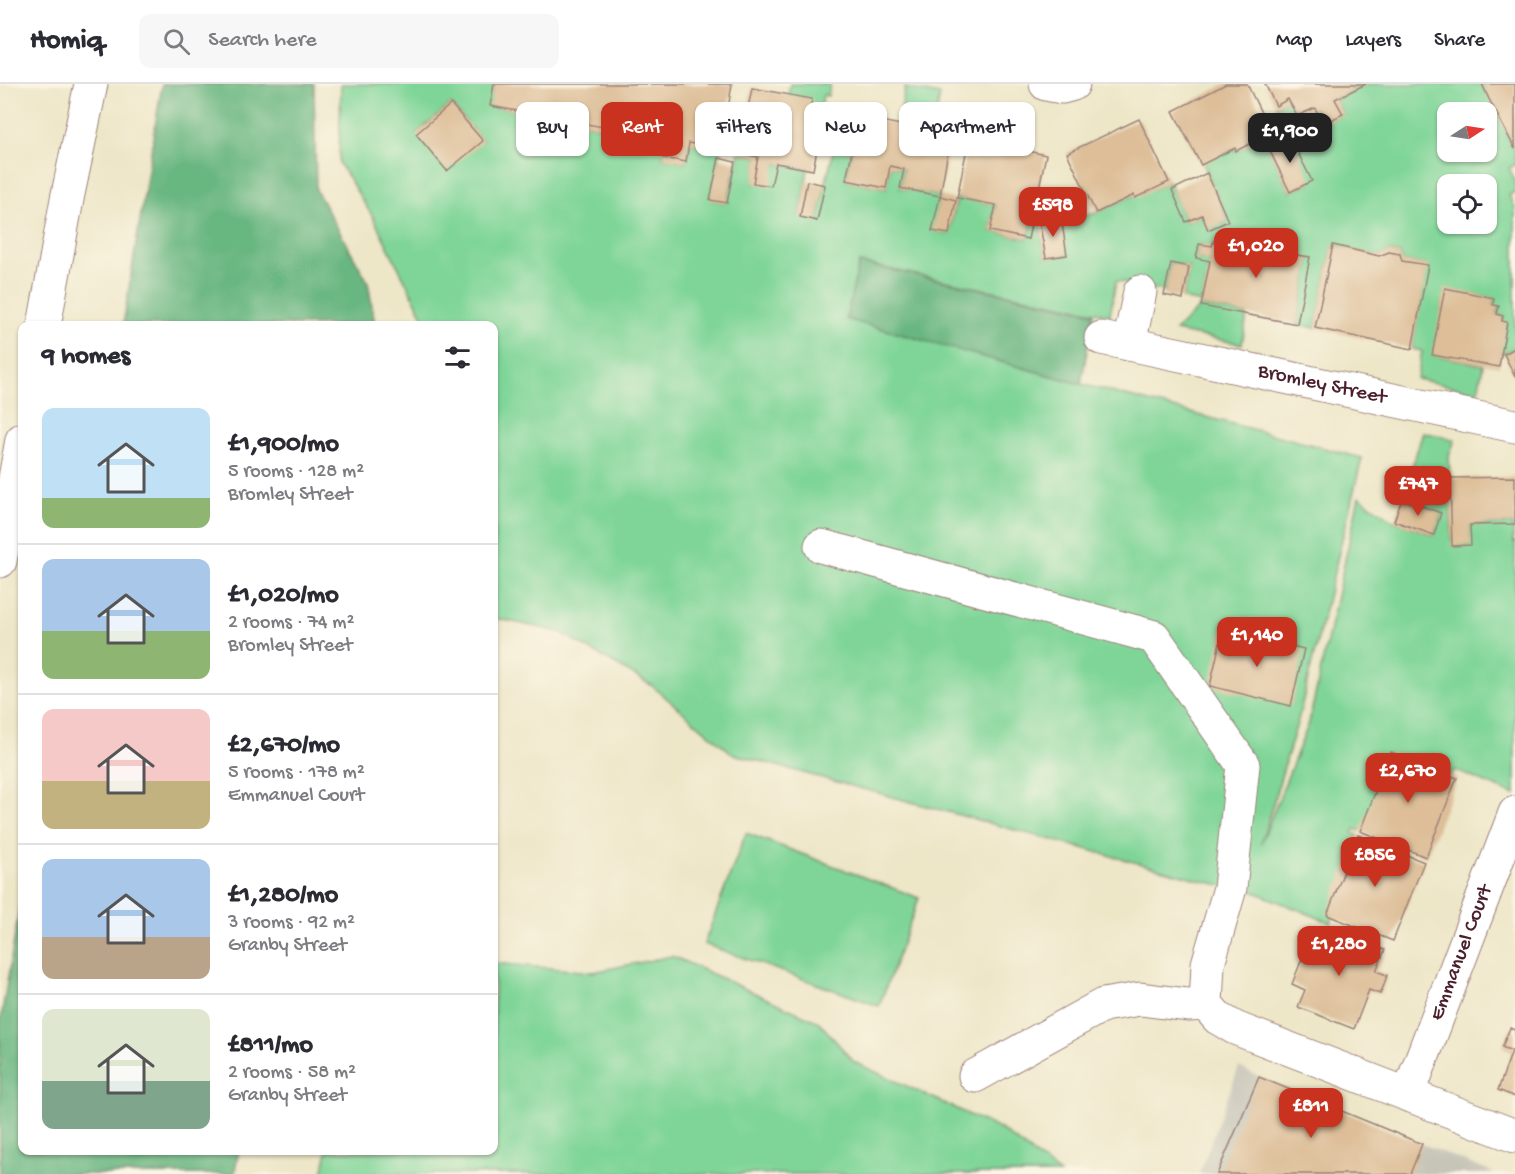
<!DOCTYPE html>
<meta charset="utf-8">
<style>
:root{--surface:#fff;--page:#f7f7f7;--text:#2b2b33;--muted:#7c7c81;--line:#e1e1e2;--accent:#c8321e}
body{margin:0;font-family:"Gochi Hand",sans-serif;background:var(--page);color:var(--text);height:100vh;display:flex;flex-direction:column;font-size:22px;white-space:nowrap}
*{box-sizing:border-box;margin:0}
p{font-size:20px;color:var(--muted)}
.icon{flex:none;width:33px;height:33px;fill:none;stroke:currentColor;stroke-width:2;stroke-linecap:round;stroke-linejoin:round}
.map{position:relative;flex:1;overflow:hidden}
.drawer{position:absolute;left:18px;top:237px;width:480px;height:834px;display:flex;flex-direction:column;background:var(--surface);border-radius:12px;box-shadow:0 2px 4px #0004}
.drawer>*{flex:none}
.guide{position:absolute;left:516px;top:18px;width:570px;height:54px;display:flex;gap:12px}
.needle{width:39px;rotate:78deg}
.fabs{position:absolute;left:1437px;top:18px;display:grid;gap:12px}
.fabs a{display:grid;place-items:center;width:60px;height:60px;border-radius:12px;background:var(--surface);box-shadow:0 2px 4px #0004;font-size:30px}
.price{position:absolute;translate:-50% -51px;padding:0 14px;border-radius:12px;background:var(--accent);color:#fff;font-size:20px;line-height:39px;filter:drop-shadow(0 2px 3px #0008)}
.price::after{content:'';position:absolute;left:50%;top:36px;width:18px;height:14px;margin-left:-9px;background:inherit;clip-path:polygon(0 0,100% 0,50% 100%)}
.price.current{background:#222;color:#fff}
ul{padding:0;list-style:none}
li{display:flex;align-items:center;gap:18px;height:150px;padding:0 24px}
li+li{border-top:2px solid var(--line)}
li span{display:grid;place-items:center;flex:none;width:168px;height:120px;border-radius:12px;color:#555}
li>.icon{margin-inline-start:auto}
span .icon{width:72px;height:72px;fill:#fffc;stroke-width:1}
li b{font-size:26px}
h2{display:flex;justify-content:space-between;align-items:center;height:72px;padding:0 24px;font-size:26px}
.pill{padding:0 21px;border-radius:12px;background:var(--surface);box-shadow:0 2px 4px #0004;font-size:21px;line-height:54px}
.pill.current{background:var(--accent);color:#fff}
header{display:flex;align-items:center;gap:36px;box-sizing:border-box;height:84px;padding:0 30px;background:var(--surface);border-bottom:2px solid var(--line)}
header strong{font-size:28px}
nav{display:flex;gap:33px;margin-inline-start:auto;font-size:21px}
.search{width:420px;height:54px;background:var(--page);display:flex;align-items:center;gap:15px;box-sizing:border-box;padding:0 21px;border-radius:12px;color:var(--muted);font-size:22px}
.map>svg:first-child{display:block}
.industrial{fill:#c6c5b8}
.green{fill:#7fd598;stroke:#647a62;stroke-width:1.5;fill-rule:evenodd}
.forest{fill:#67b680;stroke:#586a56;stroke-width:1.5}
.building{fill:#ddbe98}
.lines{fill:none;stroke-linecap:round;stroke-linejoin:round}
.minor-casing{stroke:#9c8279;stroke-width:35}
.highway-casing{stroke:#9c8279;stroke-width:35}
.minor{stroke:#fff;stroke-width:33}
.highway{stroke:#fff;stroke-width:33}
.labels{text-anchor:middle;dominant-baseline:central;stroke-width:6;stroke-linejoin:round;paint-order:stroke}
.street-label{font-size:21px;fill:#4a1f2b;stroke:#fcf5e5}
</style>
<header>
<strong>Homiq</strong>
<div class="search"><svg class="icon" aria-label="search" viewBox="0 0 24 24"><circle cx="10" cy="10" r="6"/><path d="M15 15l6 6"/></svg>Search here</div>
<nav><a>Map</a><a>Layers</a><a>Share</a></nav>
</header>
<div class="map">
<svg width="1515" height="1090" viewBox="0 0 1515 1090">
<rect width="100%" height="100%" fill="#fcf5e5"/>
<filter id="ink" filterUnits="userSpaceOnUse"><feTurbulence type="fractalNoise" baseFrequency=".0167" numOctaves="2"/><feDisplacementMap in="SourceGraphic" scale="12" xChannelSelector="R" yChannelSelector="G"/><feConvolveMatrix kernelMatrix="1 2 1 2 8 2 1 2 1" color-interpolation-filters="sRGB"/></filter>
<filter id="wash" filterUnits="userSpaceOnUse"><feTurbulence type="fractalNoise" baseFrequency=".008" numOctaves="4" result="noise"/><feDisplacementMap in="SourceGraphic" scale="24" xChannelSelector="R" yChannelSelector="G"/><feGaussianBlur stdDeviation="1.35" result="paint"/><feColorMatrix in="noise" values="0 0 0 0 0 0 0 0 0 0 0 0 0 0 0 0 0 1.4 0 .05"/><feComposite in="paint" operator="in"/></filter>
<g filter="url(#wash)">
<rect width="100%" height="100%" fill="#ede6c7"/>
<polygon class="industrial" points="1239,983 1259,993 1495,1090 1199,1090"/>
<g class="green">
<path d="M341,0H494L491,22L608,44L612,23L629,26L625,47L666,55L663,74L686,78L689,59L706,62L710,40L725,43L711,116L727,119L739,69L758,73L754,99L776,79L808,85L800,132L817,136L834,64L852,68L846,96L886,104L890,82L904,85L900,104L940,112L933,147L949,150L957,114L996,121L990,147L1028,155L1033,135L1039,137L1046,174L1066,171L1062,138L1096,129L1134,111L1135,113L1169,98L1186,138L1202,131L1209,145L1228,137L1203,79L1235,64L1236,67L1263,53L1290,108L1311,98L1276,22L1288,15L1297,32L1315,24L1323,40L1343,30L1335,15L1366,0H1482L1515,65V81L1509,84L1515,96V108L1509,111L1515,123V264L1501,270L1503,232L1497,230L1499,223L1493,221L1494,214L1445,205L1433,271L1483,281L1478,308L1417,295L1422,267L1412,265L1427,181L1402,177L1400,170L1390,168L1379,172L1333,161L1315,244L1297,240L1310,174L1290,170L1293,154L1263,149L1260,165L1214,156L1212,162L1199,160L1196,174L1210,177L1202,219L1183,215L1189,183L1171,179L1165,207L1116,197L1110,231L859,179L847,235L1081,300L1362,374L1298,636L1261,760L1309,639L1359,413L1394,437L1434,451L1441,429L1402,415L1423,348L1455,356L1449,371L1452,461H1470V441L1513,440V458H1515V711L1454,686L1451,692L1360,747L1355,745L1353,749L1358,751L1331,839L1247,805L1245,808L733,670L651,601L560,548L494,534V242L425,241V236L373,133L339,79ZM451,20L483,57L416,50ZM1448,28H1486V68H1448ZM1448,100H1486V140H1448Z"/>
<polygon points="790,0 830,0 828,12 823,11 821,22 811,21 788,11"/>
<polygon points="905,4 940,11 933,47 898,41"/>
<polygon points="1201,222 1247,231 1242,260 1175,247"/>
<polygon points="746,749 919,814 879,922 704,860"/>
<polygon points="672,872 819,938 854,978 1000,1045 1060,1090 322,1090 327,1067 494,1066 494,879 593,888"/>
</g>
<g class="forest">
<polygon points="162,0 314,0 316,106 368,198 375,241 123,241"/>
<polygon points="859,179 1094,229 1081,300 846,235"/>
<polygon points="22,809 22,1066 239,1067 234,1090 0,1090 0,940"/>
</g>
<g id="blocks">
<g class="building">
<polygon points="494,0 732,0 725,43 710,40 706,62 689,59 686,78 663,74 666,55 625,47 629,26 612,23 608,44 490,22"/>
<polygon points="1226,0 1247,0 1271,49 1236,67 1235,64 1201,81 1173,27"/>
<polygon points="1265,0 1366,0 1335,15 1343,30 1323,40 1315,24 1297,32 1288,15 1276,22"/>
<polygon points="1482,0 1515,0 1515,65 1489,15"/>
<polygon points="752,4 812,15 811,21 825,24 813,86 776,79 771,102 753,99 758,73 739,69"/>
<polygon points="451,20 483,57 447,87 416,50"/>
<polygon points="841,29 951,51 940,112 900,104 904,85 890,82 886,104 846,96 852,68 834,64"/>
<polygon points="1139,35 1169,98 1135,114 1134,111 1096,129 1067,69"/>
<polygon points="1289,51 1312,97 1290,108 1268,63"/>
<polygon points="969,54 1046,71 1028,155 990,147 996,121 957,114"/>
<polygon points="719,74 735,78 727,119 710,116"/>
<polygon points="1207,89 1228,137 1208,146 1202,131 1186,138 1172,106"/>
<polygon points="807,97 825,101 817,137 800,133"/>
<polygon points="940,112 956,116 949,150 932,147"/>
<polygon points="1061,133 1067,171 1046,174 1039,137"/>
<polygon points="1263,149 1293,154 1290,170 1310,173 1297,240 1201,222 1210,177 1196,174 1199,160 1212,162 1214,156 1260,165"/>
<polygon points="1333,161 1379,172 1389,168 1400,170 1402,177 1428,181 1412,265 1315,244"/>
<polygon points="1171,179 1189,183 1183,215 1164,211"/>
<polygon points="1445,204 1494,214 1493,221 1499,222 1497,230 1503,232 1502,237 1507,238 1499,283 1432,271"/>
<polygon points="1515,264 1515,293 1504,270"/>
<polygon points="1515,393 1515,440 1470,441 1471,461 1452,462 1450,394"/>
<polygon points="1402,415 1441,429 1434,451 1394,437"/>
<polygon points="1223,545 1304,565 1291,622 1210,602"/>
<polygon points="1391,668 1457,694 1426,773 1360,747"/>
<polygon points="1358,751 1424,778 1393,857 1327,831"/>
<polygon points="1327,844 1385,866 1376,887 1387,891 1384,901 1380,910 1369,906 1354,945 1298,923 1305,906 1292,900 1307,862 1318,866"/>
<polygon points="1510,944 1515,946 1515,1013 1498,1006 1512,967 1502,963"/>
<polygon points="1259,993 1422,1060 1410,1090 1217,1090"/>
</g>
</g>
</g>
<g filter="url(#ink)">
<use href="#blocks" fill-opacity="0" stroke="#9c8279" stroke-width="1.5"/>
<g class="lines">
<g class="minor-casing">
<g id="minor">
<polyline points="1046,0 1062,3 1073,0"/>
<path id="s1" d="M1101,254L1515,342"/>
<polyline points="1129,260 1140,208"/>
<polyline points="821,462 1154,553 1243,681 1230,804 1208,880 1206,920 1218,934 1235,944 1515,1052"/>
<polyline points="975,992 1103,921 1140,915 1188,921 1206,920"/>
<path id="s2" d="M1408,1011L1515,729"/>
</g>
</g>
<g class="highway-casing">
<g id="highway">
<polyline points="44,242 67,115 91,0"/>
<polyline points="0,477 22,356"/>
</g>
</g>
<use href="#minor" class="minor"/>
<use href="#highway" class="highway"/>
</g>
</g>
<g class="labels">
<g class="street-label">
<text stroke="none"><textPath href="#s1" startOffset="226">Bromley Street</textPath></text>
<text stroke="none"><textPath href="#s2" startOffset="152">Emmanuel Court</textPath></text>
</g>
</g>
</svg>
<div class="fabs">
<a><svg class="needle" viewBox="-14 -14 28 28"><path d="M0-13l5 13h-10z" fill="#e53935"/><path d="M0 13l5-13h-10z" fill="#7c7c81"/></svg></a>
<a><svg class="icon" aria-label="locate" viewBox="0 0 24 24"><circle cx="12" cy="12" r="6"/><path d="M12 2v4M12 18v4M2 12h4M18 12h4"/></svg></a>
</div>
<b class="price current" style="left:1290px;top:80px">£1,900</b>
<b class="price" style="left:1053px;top:154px">£598</b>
<b class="price" style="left:1256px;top:195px">£1,020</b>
<b class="price" style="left:1418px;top:433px">£747</b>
<b class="price" style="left:1257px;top:584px">£1,140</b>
<b class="price" style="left:1408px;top:720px">£2,670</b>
<b class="price" style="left:1375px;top:804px">£856</b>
<b class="price" style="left:1339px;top:893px">£1,280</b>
<b class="price" style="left:1311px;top:1055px">£811</b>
<div class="guide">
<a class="pill">Buy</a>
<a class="pill current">Rent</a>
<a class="pill">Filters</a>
<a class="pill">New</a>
<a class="pill">Apartment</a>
</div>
<section class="drawer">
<h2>9 homes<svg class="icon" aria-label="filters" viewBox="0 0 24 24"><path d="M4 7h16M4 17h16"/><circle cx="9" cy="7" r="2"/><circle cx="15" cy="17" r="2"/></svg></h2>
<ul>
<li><span style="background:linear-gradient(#bfe0f5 75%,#8fb573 0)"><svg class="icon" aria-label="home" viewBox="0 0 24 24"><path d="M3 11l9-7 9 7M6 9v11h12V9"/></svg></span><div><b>£1,900/mo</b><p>5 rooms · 128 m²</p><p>Bromley Street</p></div></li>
<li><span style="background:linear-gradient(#a9c7e8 60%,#8fb573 0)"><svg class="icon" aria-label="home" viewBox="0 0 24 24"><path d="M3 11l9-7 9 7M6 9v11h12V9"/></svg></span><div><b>£1,020/mo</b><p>2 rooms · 74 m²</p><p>Bromley Street</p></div></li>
<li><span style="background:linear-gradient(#f6c9c9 60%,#c2b280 0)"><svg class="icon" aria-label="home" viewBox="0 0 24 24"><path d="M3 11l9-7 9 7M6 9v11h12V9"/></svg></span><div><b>£2,670/mo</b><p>5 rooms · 178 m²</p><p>Emmanuel Court</p></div></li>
<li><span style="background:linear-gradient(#a9c7e8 65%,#b9a48a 0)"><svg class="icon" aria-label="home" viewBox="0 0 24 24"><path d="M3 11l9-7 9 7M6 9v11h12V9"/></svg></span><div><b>£1,280/mo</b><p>3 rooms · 92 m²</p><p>Granby Street</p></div></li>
<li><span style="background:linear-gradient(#dfe7d0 60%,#7fa58c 0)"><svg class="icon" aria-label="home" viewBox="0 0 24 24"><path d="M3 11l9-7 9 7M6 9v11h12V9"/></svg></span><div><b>£811/mo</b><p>2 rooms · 58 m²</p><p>Granby Street</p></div></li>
</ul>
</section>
</div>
